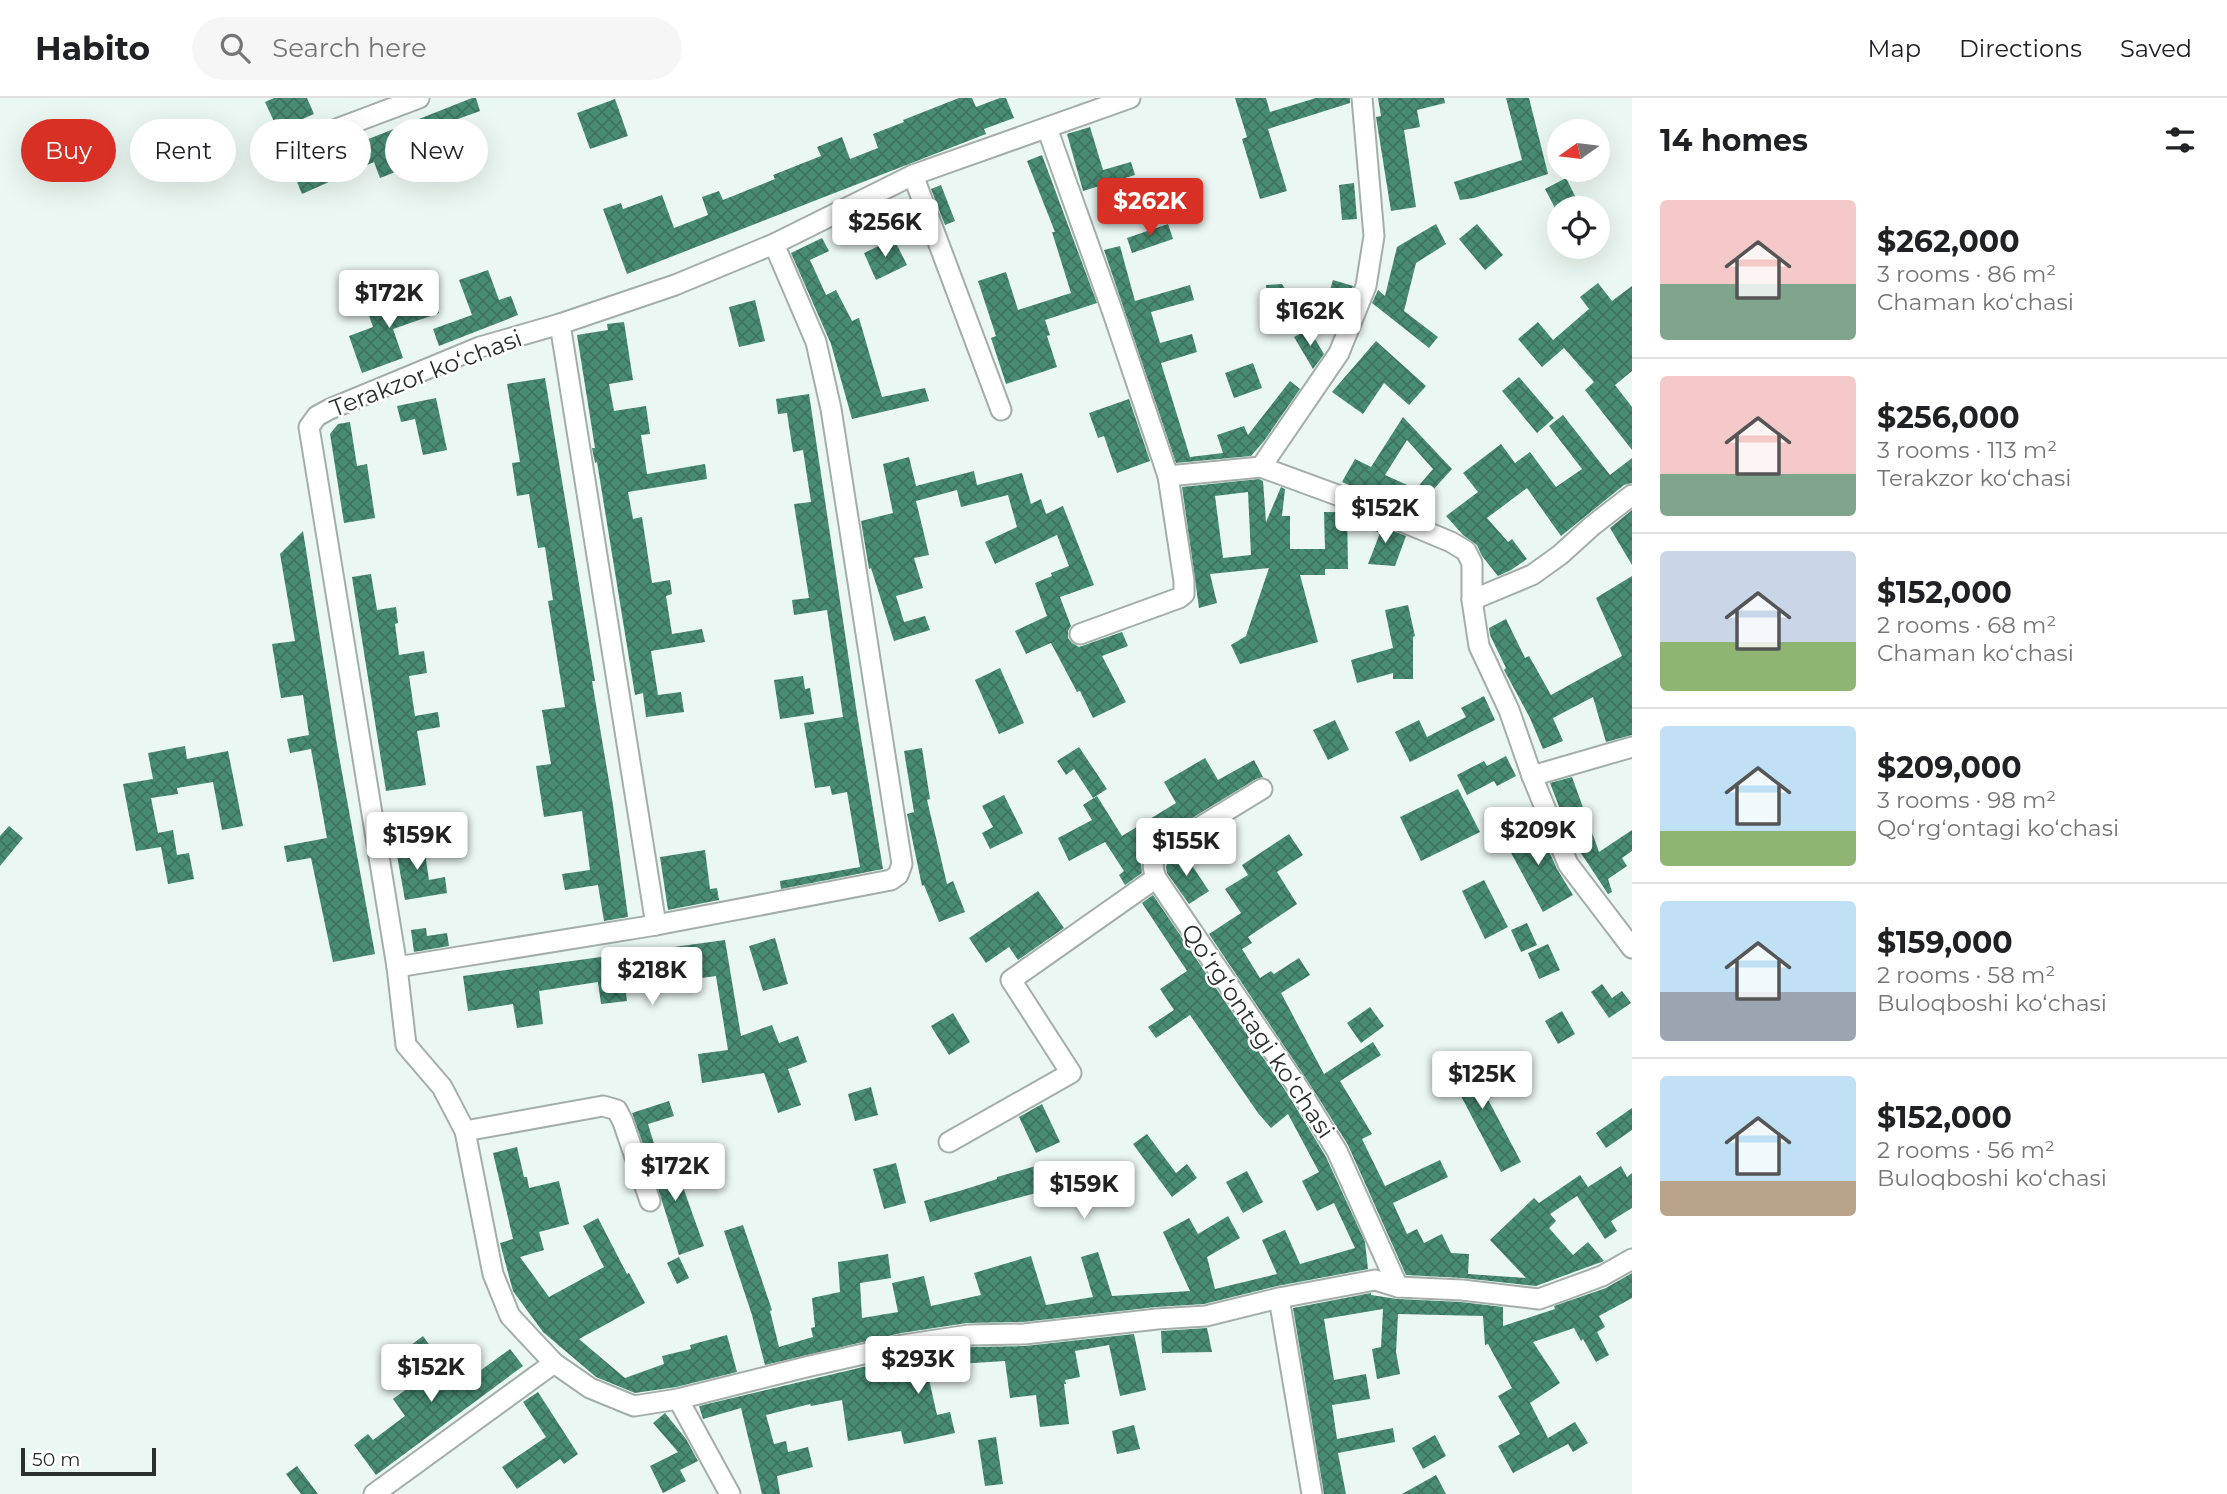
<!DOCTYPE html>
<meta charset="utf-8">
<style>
:root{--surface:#fff;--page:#f6f6f6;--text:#202124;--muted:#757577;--line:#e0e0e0;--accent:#d93025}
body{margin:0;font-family:Montserrat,sans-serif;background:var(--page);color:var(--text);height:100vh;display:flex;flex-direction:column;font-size:26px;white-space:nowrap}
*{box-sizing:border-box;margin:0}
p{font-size:23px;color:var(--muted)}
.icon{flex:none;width:38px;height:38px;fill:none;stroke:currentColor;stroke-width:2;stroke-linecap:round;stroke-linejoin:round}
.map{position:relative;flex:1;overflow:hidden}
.panel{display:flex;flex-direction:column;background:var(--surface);width:595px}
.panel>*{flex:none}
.hud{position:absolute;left:21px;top:21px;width:665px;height:63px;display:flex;gap:14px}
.needle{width:46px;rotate:256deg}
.buttons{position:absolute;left:1547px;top:21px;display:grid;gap:14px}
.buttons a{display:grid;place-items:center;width:63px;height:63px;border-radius:50%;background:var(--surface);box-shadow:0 7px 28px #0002;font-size:35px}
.scale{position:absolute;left:21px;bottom:18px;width:135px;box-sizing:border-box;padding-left:7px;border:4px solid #2b302e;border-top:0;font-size:19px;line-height:24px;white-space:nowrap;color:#2b302e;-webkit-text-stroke:5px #fff;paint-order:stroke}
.price{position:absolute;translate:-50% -60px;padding:0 16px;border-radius:7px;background:#fff;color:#222;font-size:23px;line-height:46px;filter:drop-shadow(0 2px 4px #0008)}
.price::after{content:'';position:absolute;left:50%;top:42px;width:21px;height:16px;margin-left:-10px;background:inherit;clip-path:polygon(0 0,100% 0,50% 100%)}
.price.on{background:var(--accent);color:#fff}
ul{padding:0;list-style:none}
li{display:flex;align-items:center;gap:21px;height:175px;padding:0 28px}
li+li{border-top:2px solid var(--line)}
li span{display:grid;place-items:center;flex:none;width:196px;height:140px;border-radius:7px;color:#555}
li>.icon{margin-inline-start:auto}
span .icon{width:84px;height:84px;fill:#fffc;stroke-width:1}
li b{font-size:30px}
h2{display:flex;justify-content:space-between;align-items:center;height:84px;padding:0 28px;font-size:30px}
.pill{padding:0 24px;border-radius:32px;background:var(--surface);box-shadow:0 7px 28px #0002;font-size:24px;line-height:63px}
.pill.on{background:var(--accent);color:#fff}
header{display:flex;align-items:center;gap:42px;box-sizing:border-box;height:98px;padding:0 35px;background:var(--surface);border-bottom:2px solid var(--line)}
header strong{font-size:33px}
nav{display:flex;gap:38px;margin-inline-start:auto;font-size:24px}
.search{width:490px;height:63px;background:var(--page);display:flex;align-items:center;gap:18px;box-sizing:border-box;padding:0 24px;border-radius:38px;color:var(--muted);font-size:26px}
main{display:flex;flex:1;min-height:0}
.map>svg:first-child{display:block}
.building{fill:url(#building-cross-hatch);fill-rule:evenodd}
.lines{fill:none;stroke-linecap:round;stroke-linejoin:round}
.minor-casing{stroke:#a3aea9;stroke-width:23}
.minor{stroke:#fff;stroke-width:19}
.labels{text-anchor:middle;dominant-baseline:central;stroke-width:5;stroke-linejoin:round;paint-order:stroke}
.street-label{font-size:24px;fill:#2b302e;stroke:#fff}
</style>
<header>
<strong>Habito</strong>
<div class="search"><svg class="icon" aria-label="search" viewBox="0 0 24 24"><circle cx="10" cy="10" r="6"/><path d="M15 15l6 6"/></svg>Search here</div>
<nav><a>Map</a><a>Directions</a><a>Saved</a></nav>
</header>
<main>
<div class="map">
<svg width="1632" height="1396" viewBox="0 0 1632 1396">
<defs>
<pattern id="building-cross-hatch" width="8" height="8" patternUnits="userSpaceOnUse" patternTransform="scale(1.75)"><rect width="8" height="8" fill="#498c74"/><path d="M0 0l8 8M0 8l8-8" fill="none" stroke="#3d7360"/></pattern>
</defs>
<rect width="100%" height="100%" fill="#ebf7f2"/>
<g class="building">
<polygon points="274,0 307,0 314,16 278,32 265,4"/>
<polygon points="472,0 476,0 480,13 444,26 447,34 428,41 433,53 414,60 416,66 380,80 374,64 302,96 293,74 366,42"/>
<polygon points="959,0 972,0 976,9 1000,0 1006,0 1014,20 984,31 986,36 627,176 603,111 621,105 623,111 662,97 674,130 708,117 702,99 719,93 723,102 775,81 773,77 821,58 817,49 842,39 850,61 878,50 873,36 904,24 903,22"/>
<polygon points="1235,0 1266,0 1270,14 1316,0 1350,0 1350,5 1268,31 1287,93 1260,101 1242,41 1247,39"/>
<polygon points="1378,0 1444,0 1445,5 1417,12 1420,29 1404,32 1416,109 1391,113 1376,19 1381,18"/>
<polygon points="1506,0 1529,0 1548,76 1474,100 1460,102 1454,84 1522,62"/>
<polygon points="615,1 628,38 590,51 577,15"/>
<polygon points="1090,29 1103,72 1131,64 1135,77 1083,93 1067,36"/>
<polygon points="1042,57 1097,205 1045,222 1050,237 1047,238 1057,269 1006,286 991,240 996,238 978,183 1006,174 1018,212 1071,195 1052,134 1055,134 1027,63"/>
<polygon points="1566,80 1581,110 1555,110 1545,91"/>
<polygon points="1354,85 1357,121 1342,122 1339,87"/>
<polygon points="941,87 955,123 945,127 931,91"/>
<polygon points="1168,126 1173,141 1132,155 1127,140"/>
<polygon points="1436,126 1446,146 1416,165 1404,213 1438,239 1429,250 1372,205 1378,192 1385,198 1397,149"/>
<polygon points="1477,126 1503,157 1485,172 1459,141"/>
<polygon points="822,140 829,153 810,162 826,197 836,192 852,223 859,220 882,299 925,290 929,303 852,321 831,246 791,155"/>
<polygon points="894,141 907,167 876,182 864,155"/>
<polygon points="1120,148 1135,203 1190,187 1194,202 1151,214 1160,245 1192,236 1197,254 1161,265 1190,359 1223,355 1217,337 1244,328 1248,337 1290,283 1300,291 1264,343 1251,358 1176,365 1104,152"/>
<polygon points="488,172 499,202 511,198 518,217 439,248 433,231 472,217 459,182"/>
<polygon points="1333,182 1353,188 1336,230 1322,220"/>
<polygon points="1598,185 1612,203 1632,188 1632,273 1615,287 1632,309 1632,352 1585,292 1594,284 1564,250 1542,269 1518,241 1538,224 1553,242 1589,211 1580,199"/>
<polygon points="1282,186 1288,195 1288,201 1292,201 1295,231 1271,233 1266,187"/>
<polygon points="417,194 420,201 432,196 439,215 393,231 403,260 362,275 349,238 373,229 367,212"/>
<polygon points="755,202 765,243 739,249 729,209"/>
<polygon points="624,224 633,282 609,286 614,313 646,308 650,336 641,337 647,376 705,366 707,381 628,394 633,421 642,419 652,485 670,482 672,496 666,498 672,536 702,531 705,544 651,553 658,597 681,594 684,614 646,619 643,595 635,597 597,364 595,365 592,350 595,350 577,237 608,232 607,226"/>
<polygon points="1309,231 1324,256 1313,271 1294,239"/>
<polygon points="1376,243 1426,288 1409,307 1384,285 1363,316 1332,294"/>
<polygon points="1253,265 1262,290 1234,300 1225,275"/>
<polygon points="1519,279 1554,320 1537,335 1502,293"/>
<polygon points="545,280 595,583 592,583 613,707 628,819 604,823 598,787 565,792 562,776 590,772 582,713 544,719 536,668 551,666 542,612 565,609 548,503 553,502 545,449 538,450 529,396 517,398 512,365 520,364 507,286"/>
<polygon points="809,296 857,616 883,771 781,791 780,783 860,769 847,694 832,697 830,688 815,690 804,625 843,619 827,512 794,517 792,502 809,500 794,406 811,404 803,352 793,354 787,315 778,316 776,301"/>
<polygon points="436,300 447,352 423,357 415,321 401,324 397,308"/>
<polygon points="1129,301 1150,363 1117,375 1104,338 1098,340 1089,315"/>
<polygon points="1563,317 1610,377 1632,360 1632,385 1624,387 1561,438 1527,390 1487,420 1508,444 1512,441 1527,461 1511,472 1498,478 1482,458 1477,447 1463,437 1446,418 1478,394 1463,375 1501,346 1515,365 1530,354 1556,389 1582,371 1549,328"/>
<path d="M1403,319L1452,371L1414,413V415L1342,384L1355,361L1371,369ZM1407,342L1433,371L1416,391L1385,377Z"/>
<polygon points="350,324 357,368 367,366 375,420 344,425 330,336 338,326"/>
<polygon points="909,359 916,388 974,373 977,387 1022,375 1031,406 1041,401 1046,416 1063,408 1094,487 1060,499 1071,528 1068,533 1068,540 1072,545 1079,549 1122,534 1128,548 1102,558 1126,604 1093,620 1080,593 1077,594 1051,545 1026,556 1015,533 1047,518 1035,485 1052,478 1051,475 1069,468 1057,437 995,466 985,444 1017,429 1008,397 961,409 957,392 916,403 929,457 914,460 923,490 896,498 904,524 925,518 930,532 894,543 871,470 869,471 861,423 893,415 883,366"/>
<path d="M1259,381L1263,383L1266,424L1281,389L1285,391L1282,418H1290V451H1325L1324,414H1347L1348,471H1325V477H1300L1318,544L1240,566L1231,547L1246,538L1269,470L1210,476L1217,505L1199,510L1182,389ZM1248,394L1251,457L1223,460L1215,398Z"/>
<polygon points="1632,412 1632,467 1610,430"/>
<polygon points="1361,420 1406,438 1395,468 1368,466 1380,435 1358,425"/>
<polygon points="303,433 337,647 375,856 333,864 311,760 287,764 284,748 327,740 311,651 290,655 287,641 309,637 303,597 281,600 272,546 295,543 280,456"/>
<polygon points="371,476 377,512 396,509 398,525 395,526 399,557 424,553 427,575 409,578 415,618 438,614 440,629 417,633 426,687 386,693 352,479"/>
<polygon points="1632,478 1632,637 1606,644 1593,599 1553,620 1563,643 1543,651 1530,620 1504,572 1506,570 1490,537 1489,530 1506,521 1525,560 1529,558 1551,597 1622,558 1596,500"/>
<polygon points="1408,507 1415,538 1413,539 1413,581 1393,581 1393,575 1357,585 1351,562 1393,550 1385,512"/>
<polygon points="1000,570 1024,625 999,636 975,582"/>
<polygon points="803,578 805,591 810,590 814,616 780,621 774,582"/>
<polygon points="1484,598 1495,622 1410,664 1395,634 1419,622 1427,639 1466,619 1461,610"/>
<polygon points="1335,622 1349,652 1328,662 1313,632"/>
<polygon points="185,648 187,661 228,653 243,728 222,732 213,684 177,690 178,696 151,700 158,735 173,732 177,757 189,755 194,781 168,786 161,749 136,753 123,686 153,681 148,655"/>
<polygon points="1079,649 1107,691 1093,700 1074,671 1066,677 1057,663"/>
<polygon points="922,650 930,701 927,702 947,786 953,783 965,814 939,824 924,787 922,788 907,716 914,714 904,653"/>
<polygon points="1506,658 1516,678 1497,688 1494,683 1467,697 1457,677 1484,663 1487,668"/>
<polygon points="1205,660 1218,682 1254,662 1263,679 1256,681 1156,742 1143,756 1141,766 1142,775 1125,787 1119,777 1124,773 1105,744 1069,763 1058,740 1092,722 1083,707 1097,698 1122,738 1176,705 1164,684"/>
<polygon points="1572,679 1599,754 1632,732 1632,753 1622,760 1627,768 1608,781 1612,794 1608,796 1571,740 1550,685"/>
<polygon points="1458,691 1480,734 1421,763 1400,719"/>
<polygon points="1004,697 1023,735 990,751 982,735 993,729 982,708"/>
<polygon points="1536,724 1557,771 1573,797 1543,814 1503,740"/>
<polygon points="9,728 23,740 0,768 0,738"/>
<polygon points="1289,736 1303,757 1277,774 1297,806 1248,839 1252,845 1242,851 1260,880 1271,873 1274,876 1299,860 1310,877 1281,895 1324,976 1373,944 1381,957 1340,983 1372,1036 1362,1041 1385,1088 1440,1062 1448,1079 1393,1105 1407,1136 1417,1131 1424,1145 1442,1136 1451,1155 1469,1156 1468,1176 1526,1180 1490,1142 1534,1100 1539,1105 1580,1077 1588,1089 1621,1068 1627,1079 1632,1075 1632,1110 1611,1123 1617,1133 1605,1141 1577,1098 1550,1116 1556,1123 1549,1130 1573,1157 1588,1144 1604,1163 1536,1188 1463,1180 1406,1177 1348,1047 1309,985 1209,836 1241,815 1225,791 1248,777 1242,767"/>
<polygon points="423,742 429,782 445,779 447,795 405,802 395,746"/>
<polygon points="705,752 710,791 717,790 719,802 668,812 660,759"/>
<polygon points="1183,754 1209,793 1189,806 1167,775 1166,769 1168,763"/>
<polygon points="1484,782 1508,829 1485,841 1462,793"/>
<polygon points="1038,793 1064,830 1018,862 1009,849 986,865 969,840"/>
<polygon points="1153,797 1289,998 1326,1059 1365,1144 1368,1171 1277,1188 1204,1206 1156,1209 1023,1224 967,1225 901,1235 765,1267 752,1217 724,1133 743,1127 772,1212 770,1213 779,1249 813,1239 811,1230 815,1229 812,1200 840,1194 838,1164 888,1156 891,1180 860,1185 862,1220 898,1214 892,1185 924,1178 931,1208 981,1197 974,1175 1031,1158 1046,1207 1093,1199 1081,1159 1098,1154 1112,1198 1190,1193 1163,1134 1189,1120 1198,1136 1228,1118 1240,1140 1207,1159 1215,1191 1277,1176 1262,1142 1285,1132 1300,1166 1355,1150 1334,1105 1317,1113 1302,1083 1319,1074 1288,1016 1271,1030 1258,1015 1190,917 1156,940 1148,929 1174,912 1160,891 1187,873 1142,805"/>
<polygon points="1527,825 1537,847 1521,854 1511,832"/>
<polygon points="426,830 427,838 447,835 449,848 414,854 411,832"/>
<polygon points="775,840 788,886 763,893 749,848"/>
<polygon points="725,842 741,938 772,927 779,945 798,938 807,964 788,971 801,1007 778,1015 764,975 702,985 698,956 728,952 716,878 687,882 685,872 624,881 627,903 601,906 598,884 539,893 543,926 517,930 513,906 468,913 463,878"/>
<polygon points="1548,846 1560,872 1539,881 1528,855"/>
<polygon points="1602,886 1612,900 1622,893 1631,905 1609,920 1591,894"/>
<polygon points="1370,909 1384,928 1361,945 1347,925"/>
<polygon points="1562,913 1575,936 1558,946 1545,923"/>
<polygon points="953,915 970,944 949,957 931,928"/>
<polygon points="1465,953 1483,992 1521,1064 1501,1074 1443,964"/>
<polygon points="871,989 878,1017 855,1023 848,996"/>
<polygon points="669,1003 674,1018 648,1026 655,1049 645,1052 632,1015"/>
<polygon points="1042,1006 1060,1044 1036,1055 1019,1019"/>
<polygon points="1632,1010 1632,1032 1606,1050 1596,1035"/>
<polygon points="1147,1036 1176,1075 1187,1066 1197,1080 1172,1099 1133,1046"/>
<polygon points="517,1049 524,1079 527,1079 529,1090 559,1083 569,1126 539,1134 544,1152 520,1159 549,1199 604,1169 583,1128 598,1120 627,1176 629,1175 645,1205 579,1241 625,1280 664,1266 662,1258 691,1251 690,1247 727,1237 737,1274 676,1289 635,1295 596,1279 543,1234 513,1193 500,1145 513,1141 493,1055"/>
<polygon points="667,1049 677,1079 679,1078 704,1148 679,1157 647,1056"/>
<polygon points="896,1065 906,1105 884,1111 873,1071"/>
<polygon points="1036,1068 1043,1093 930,1124 924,1103 966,1091 997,1081 997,1079"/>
<polygon points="1247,1073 1263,1104 1243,1115 1226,1084"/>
<polygon points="679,1159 689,1180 677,1186 667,1165"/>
<polygon points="1632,1175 1632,1200 1599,1218 1605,1229 1597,1234 1609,1257 1596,1264 1583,1241 1581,1243 1574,1230 1533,1244 1560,1285 1530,1305 1548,1340 1575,1324 1588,1345 1573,1354 1568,1346 1513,1375 1498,1348 1520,1336 1498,1298 1512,1290 1488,1246 1485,1247 1483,1218 1398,1216 1396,1254 1400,1276 1377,1281 1372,1251 1381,1249 1383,1211 1324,1221 1334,1282 1366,1276 1370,1301 1332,1307 1337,1341 1393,1330 1395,1344 1338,1355 1346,1396 1324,1396 1293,1210 1371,1195 1371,1197 1397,1201 1461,1204 1503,1209 1503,1228 1555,1211 1554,1208 1606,1190"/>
<polygon points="1207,1230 1212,1254 1162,1255 1161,1233"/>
<polygon points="1134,1236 1146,1292 1120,1298 1109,1247 1075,1253 1080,1279 1065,1282 1066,1286 1064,1286 1069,1326 1040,1329 1036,1297 1010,1300 1005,1263 926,1268 937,1317 950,1314 955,1335 924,1342 904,1346 901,1333 848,1343 842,1302 811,1308 810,1306 766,1317 774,1346 786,1343 788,1354 808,1349 813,1369 777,1378 780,1396 762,1396 741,1310 703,1321 699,1308 905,1259 970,1249 1025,1248"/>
<polygon points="423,1238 459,1288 510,1251 523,1268 376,1377 354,1347 368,1336 373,1342 405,1318 393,1301 426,1277 407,1250"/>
<polygon points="538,1294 578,1356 564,1366 560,1361 517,1391 502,1369 546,1339 523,1304"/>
<polygon points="665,1315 686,1341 698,1363 680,1372 686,1383 663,1395 650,1368 678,1354 653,1325"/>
<polygon points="1134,1327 1140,1351 1117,1356 1112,1333"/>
<polygon points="1435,1337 1446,1358 1423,1371 1412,1350"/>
<polygon points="996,1339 1003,1386 985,1388 978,1342"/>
<polygon points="297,1368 318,1396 301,1396 286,1376"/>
<polygon points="1436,1377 1446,1396 1402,1396"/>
</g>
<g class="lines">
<g class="minor-casing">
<g id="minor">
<polyline points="1130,0 913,77 774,146 675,187 560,226 480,249 330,311 317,318 309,329 397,869 406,947 442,989 465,1033 493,1176 510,1218 554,1265 590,1290 634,1308 678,1301 806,1269 903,1247 969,1237 1024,1236 1157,1221 1206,1218 1279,1200 1375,1182 1398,1189 1462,1192 1539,1201 1602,1178 1632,1161"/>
<polyline points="1047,30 1113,215 1168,378 1261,369 1348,401 1451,444 1466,453 1472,465 1472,502 1479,548 1509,612 1532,678 1568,766 1632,850"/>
<polyline points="294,47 419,0"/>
<polyline points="913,77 1001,312"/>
<polyline points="560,226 656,827"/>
<polyline points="1261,369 1339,255 1366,188 1374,138 1362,0"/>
<polyline points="1472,502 1532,477 1560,457 1592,428 1632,397"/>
<polyline points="1080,536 1179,500 1184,496 1184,483 1168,378"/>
<polyline points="1532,678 1632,649"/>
<path d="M1262,691L1164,751C1152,760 1151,766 1156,780L1299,991L1337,1053L1398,1189"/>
<polyline points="397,869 656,827 891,782 898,777 902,766 831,311 816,244 774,146"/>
<polyline points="465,1033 603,1008 617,1012 623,1024 650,1103"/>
<polyline points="949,1044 1071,975 1011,882 1156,780"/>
<polyline points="1279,1200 1312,1396"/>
<polyline points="678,1301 730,1396"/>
<polyline points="374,1396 554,1265"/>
</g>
</g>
<use href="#minor" class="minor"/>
</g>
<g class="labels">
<g class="street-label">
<text transform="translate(426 275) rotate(-21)">Terakzor koʻchasi</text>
<text transform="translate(1258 933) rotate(56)">Qoʻrgʻontagi koʻchasi</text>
</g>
</g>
</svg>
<div class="buttons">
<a><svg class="needle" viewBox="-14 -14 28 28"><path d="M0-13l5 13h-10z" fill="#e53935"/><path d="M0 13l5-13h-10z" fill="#757577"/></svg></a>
<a><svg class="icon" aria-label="locate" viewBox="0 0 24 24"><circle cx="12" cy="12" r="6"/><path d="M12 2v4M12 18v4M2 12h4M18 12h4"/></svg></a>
</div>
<div class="scale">50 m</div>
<b class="price on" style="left:1150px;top:140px">$262K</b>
<b class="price" style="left:885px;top:161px">$256K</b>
<b class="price" style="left:389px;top:232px">$172K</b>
<b class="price" style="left:1310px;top:250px">$162K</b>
<b class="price" style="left:1385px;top:447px">$152K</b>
<b class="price" style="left:1538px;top:769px">$209K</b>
<b class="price" style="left:417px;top:774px">$159K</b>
<b class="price" style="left:1186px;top:780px">$155K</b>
<b class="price" style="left:652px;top:909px">$218K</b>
<b class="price" style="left:1482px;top:1013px">$125K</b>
<b class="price" style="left:675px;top:1105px">$172K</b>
<b class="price" style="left:1084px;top:1123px">$159K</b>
<b class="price" style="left:918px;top:1298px">$293K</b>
<b class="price" style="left:431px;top:1306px">$152K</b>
<div class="hud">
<a class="pill on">Buy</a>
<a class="pill">Rent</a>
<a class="pill">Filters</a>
<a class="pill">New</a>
</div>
</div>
<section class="panel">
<h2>14 homes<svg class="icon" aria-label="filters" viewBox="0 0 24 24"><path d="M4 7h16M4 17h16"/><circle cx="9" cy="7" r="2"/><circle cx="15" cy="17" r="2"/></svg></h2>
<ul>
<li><span style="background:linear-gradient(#f6c9c9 60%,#7fa58c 0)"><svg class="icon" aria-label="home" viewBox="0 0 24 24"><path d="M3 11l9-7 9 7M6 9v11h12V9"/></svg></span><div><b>$262,000</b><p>3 rooms · 86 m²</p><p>Chaman koʻchasi</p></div></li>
<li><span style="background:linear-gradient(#f6c9c9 70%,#7fa58c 0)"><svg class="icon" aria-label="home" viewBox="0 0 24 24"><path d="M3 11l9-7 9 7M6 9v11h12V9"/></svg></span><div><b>$256,000</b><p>3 rooms · 113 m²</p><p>Terakzor koʻchasi</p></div></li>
<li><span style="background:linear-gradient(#c9d6e8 65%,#8fb573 0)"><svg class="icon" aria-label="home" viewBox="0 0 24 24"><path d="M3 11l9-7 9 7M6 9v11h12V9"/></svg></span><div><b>$152,000</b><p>2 rooms · 68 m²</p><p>Chaman koʻchasi</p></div></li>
<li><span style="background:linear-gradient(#bfe0f5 75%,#8fb573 0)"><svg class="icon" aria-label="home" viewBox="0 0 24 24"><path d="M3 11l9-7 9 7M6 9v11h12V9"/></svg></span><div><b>$209,000</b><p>3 rooms · 98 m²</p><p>Qoʻrgʻontagi koʻchasi</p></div></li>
<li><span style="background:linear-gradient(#bfe0f5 65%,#9aa5b1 0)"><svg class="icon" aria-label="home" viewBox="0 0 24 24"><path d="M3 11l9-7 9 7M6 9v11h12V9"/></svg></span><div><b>$159,000</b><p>2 rooms · 58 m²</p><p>Buloqboshi koʻchasi</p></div></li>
<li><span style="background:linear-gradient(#bfe0f5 75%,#b9a48a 0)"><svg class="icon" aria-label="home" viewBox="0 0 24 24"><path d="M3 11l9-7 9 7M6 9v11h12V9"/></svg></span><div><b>$152,000</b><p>2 rooms · 56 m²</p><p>Buloqboshi koʻchasi</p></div></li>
</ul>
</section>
</main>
